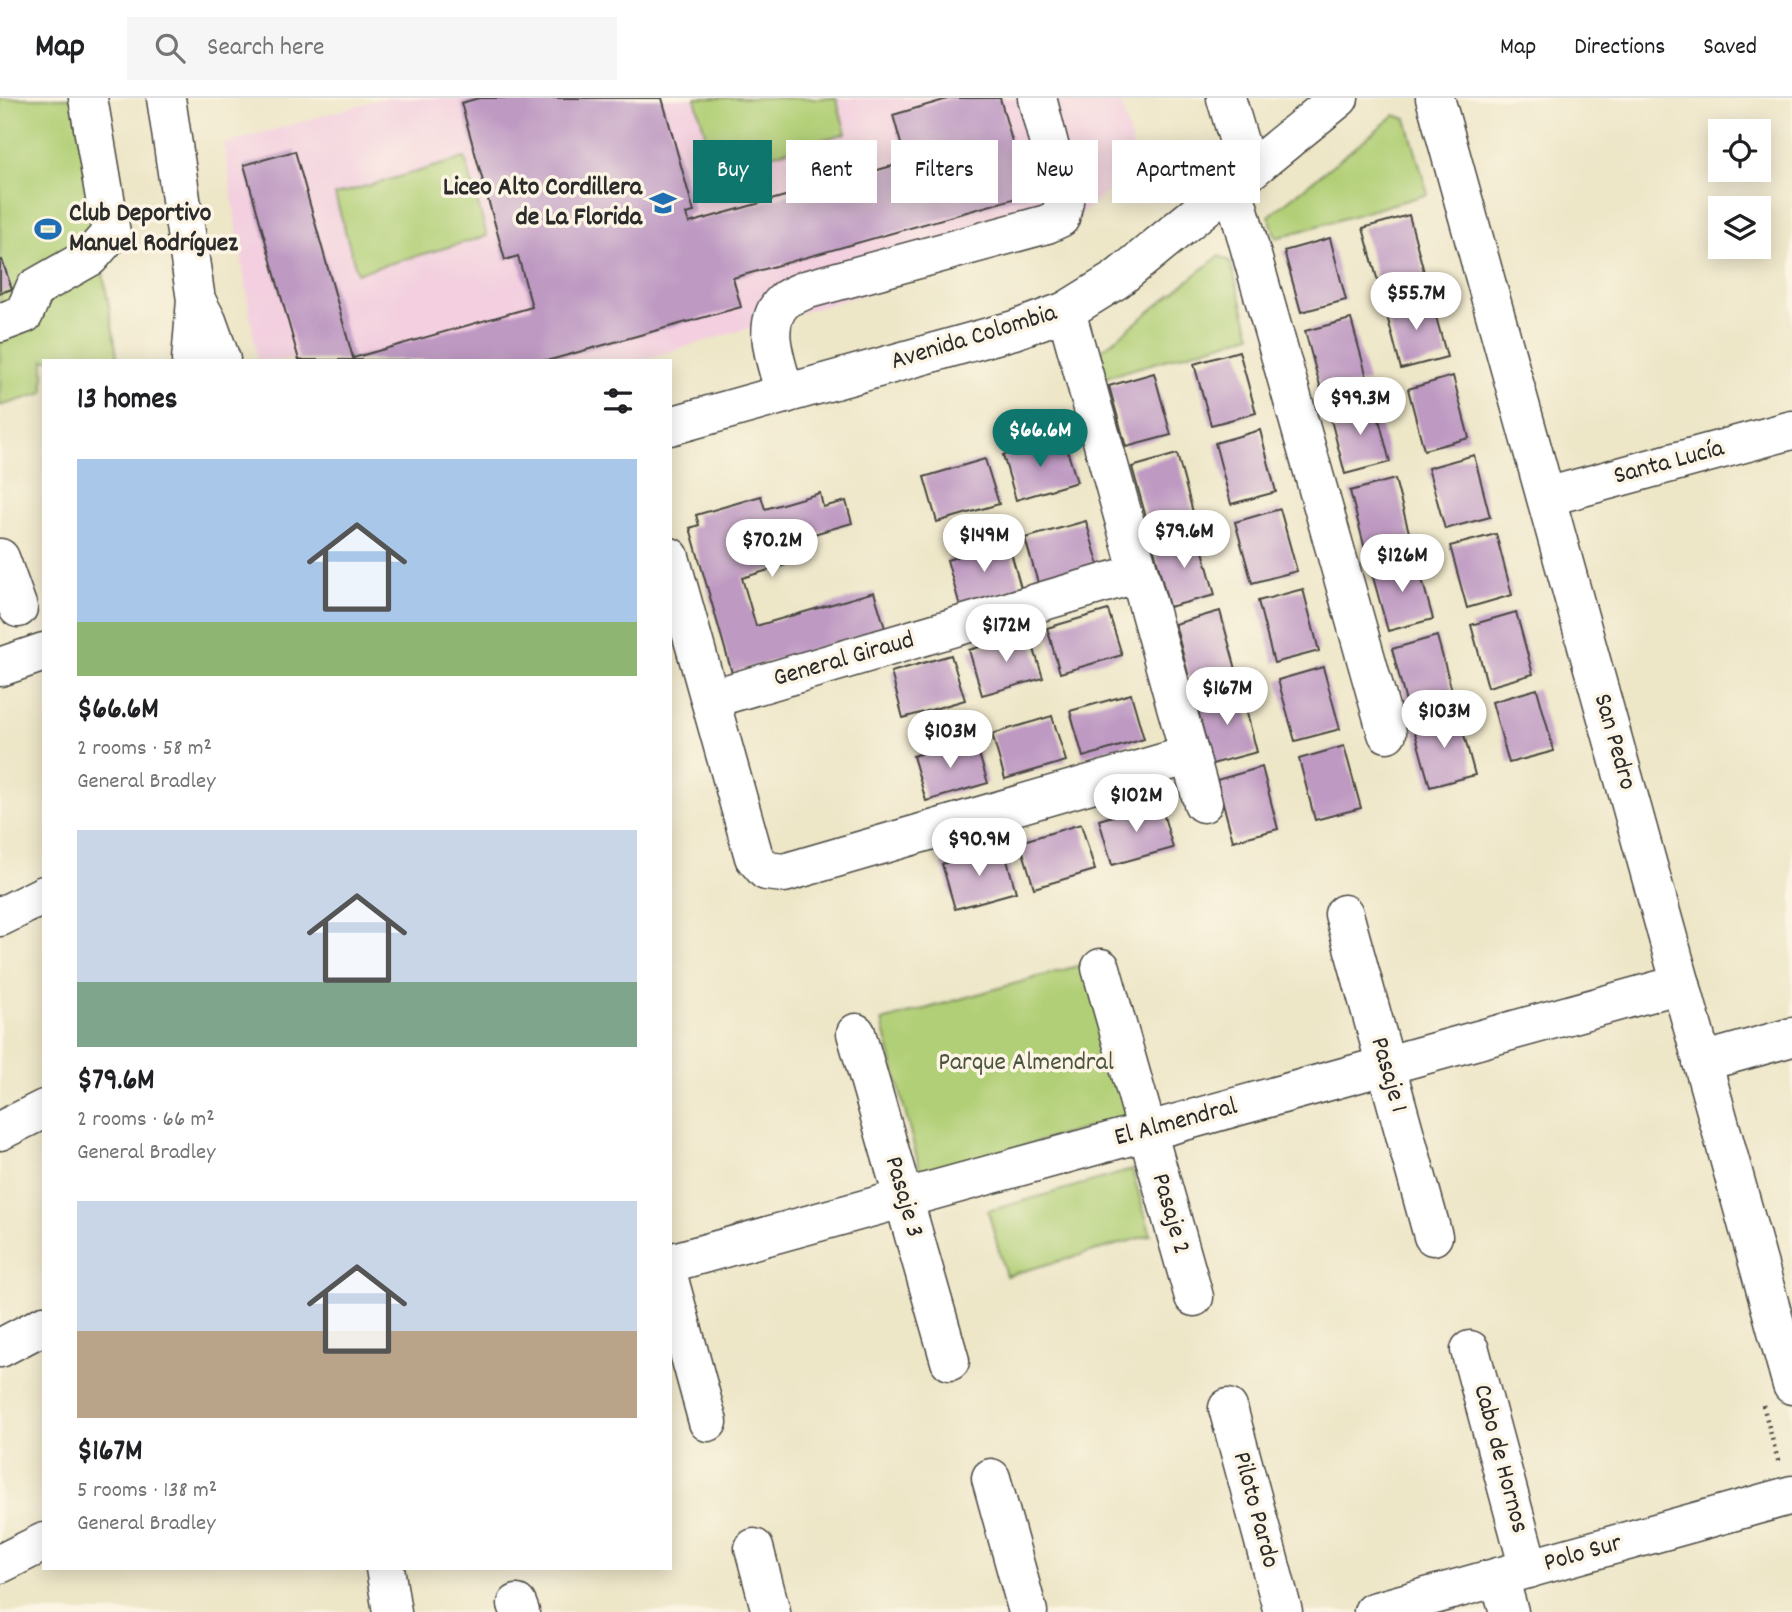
<!DOCTYPE html>
<meta charset="utf-8">
<style>
:root{--surface:#fff;--page:#f6f6f6;--text:#202124;--muted:#757577;--line:#e0e0e0;--accent:#0f766e}
body{margin:0;font-family:Dekko,sans-serif;background:var(--page);color:var(--text);height:100vh;display:flex;flex-direction:column;font-size:26px;white-space:nowrap}
*{box-sizing:border-box;margin:0}
p{font-size:23px;color:var(--muted)}
.icon{flex:none;width:38px;height:38px;fill:none;stroke:currentColor;stroke-width:2;stroke-linecap:round;stroke-linejoin:round}
.map{position:relative;flex:1;overflow:hidden}
.details{position:absolute;left:42px;top:261px;width:630px;height:1211px;display:flex;flex-direction:column;background:var(--surface);border-radius:0px;box-shadow:0 4px 18px #0003}
.details>*{flex:none}
.top-card{position:absolute;left:693px;top:42px;width:665px;height:63px;display:flex;gap:14px}
.controls{position:absolute;left:1708px;top:21px;display:grid;gap:14px}
.controls a{display:grid;place-items:center;width:63px;height:63px;border-radius:0px;background:var(--surface);box-shadow:0 4px 18px #0003;font-size:35px}
.price{position:absolute;translate:-50% -60px;padding:0 16px;border-radius:24px;background:#fff;color:#222;font-size:23px;line-height:46px;filter:drop-shadow(0 2px 4px #0008)}
.price::after{content:'';position:absolute;left:50%;top:42px;width:21px;height:16px;margin-left:-10px;background:inherit;clip-path:polygon(0 0,100% 0,50% 100%)}
.price.current{background:var(--accent);color:#fff}
ul{padding:0;list-style:none}
li{display:grid;align-content:center;gap:14px;height:371px;padding:0 35px}
li span{display:grid;place-items:center;height:217px;border-radius:0px;color:#555}
li>.icon{margin-inline-start:auto}
span .icon{width:126px;height:126px;fill:#fffc;stroke-width:1}
li b{font-size:30px}
h2{display:flex;justify-content:space-between;align-items:center;height:84px;padding:0 35px;font-size:30px}
.chip{padding:0 24px;border-radius:0px;background:var(--surface);box-shadow:0 4px 18px #0003;font-size:24px;line-height:63px}
.chip.current{background:var(--accent);color:#fff}
header{display:flex;align-items:center;gap:42px;box-sizing:border-box;height:98px;padding:0 35px;background:var(--surface);border-bottom:2px solid var(--line)}
header strong{font-size:33px}
nav{display:flex;gap:38px;margin-inline-start:auto;font-size:24px}
.search{width:490px;height:63px;background:var(--page);display:flex;align-items:center;gap:18px;box-sizing:border-box;padding:0 24px;border-radius:0px;color:var(--muted);font-size:26px}
.map>svg:first-child{display:block}
.built{fill:#f3cfdf}
.green{fill:#b1cf76;stroke:#6e7d50;stroke-width:2}
.building{fill:#be99c2}
.lines{fill:none;stroke-linecap:round;stroke-linejoin:round}
.minor-casing{stroke:#484742;stroke-width:41}
.major-casing{stroke:#484742;stroke-width:41}
.path{stroke:#484742;stroke-width:4.5;stroke-dasharray:2 5;stroke-linecap:butt}
.minor{stroke:#fff;stroke-width:38}
.major{stroke:#fff;stroke-width:38}
.labels{text-anchor:middle;dominant-baseline:central;stroke-width:7;stroke-linejoin:round;paint-order:stroke}
.poi-label{font-size:26px;font-weight:bold;fill:#2b2b2b;stroke:#fcf5e5;text-anchor:end}
.street-label{font-size:26px;fill:#2b2b2b;stroke:#fcf5e5}
.park-label{font-size:26px;fill:#4c543e;stroke:#fcf5e5}
</style>
<header>
<strong>Map</strong>
<div class="search"><svg class="icon" aria-label="search" viewBox="0 0 24 24"><circle cx="10" cy="10" r="6"/><path d="M15 15l6 6"/></svg>Search here</div>
<nav><a>Map</a><a>Directions</a><a>Saved</a></nav>
</header>
<div class="map">
<svg width="1792" height="1514" viewBox="0 0 1792 1514">
<rect width="100%" height="100%" fill="#fcf5e5"/>
<filter id="ink" filterUnits="userSpaceOnUse"><feTurbulence type="fractalNoise" baseFrequency=".0143" numOctaves="2"/><feDisplacementMap in="SourceGraphic" scale="14" xChannelSelector="R" yChannelSelector="G"/><feConvolveMatrix kernelMatrix="1 2 1 2 8 2 1 2 1" color-interpolation-filters="sRGB"/></filter>
<filter id="wash" filterUnits="userSpaceOnUse"><feTurbulence type="fractalNoise" baseFrequency=".00686" numOctaves="4" result="noise"/><feDisplacementMap in="SourceGraphic" scale="28" xChannelSelector="R" yChannelSelector="G"/><feGaussianBlur stdDeviation="1.57" result="paint"/><feColorMatrix in="noise" values="0 0 0 0 0 0 0 0 0 0 0 0 0 0 0 0 0 1.4 0 .05"/><feComposite in="paint" operator="in"/></filter>
<g filter="url(#wash)">
<rect width="100%" height="100%" fill="#ede6c7"/>
<polygon class="built" points="384,0 1120,0 1138,69 1050,141 641,262 257,262 224,46"/>
<g class="green">
<polygon points="0,0 73,0 118,262 44,262 44,295 0,308"/>
<polygon points="695,0 836,0 846,35 716,73"/>
<polygon points="1395,17 1406,21 1428,96 1276,140 1269,118"/>
<polygon points="465,60 487,138 357,175 335,97"/>
<polygon points="1219,158 1230,163 1251,237 1099,281 1093,259"/>
<polygon points="1088,865 1128,1019 921,1076 882,923"/>
<polygon points="1132,1072 1151,1137 1006,1178 988,1113"/>
</g>
<g id="blocks">
<g class="building">
<polygon points="479,0 662,0 694,114 686,116 689,125 906,64 893,17 951,0 1000,0 1027,97 733,180 741,209 550,262 299,262 244,67 295,53 353,260 532,209 518,158 505,162 461,5"/>
<polygon points="1409,117 1425,178 1380,191 1363,130"/>
<polygon points="1330,140 1346,202 1301,214 1284,153"/>
<polygon points="2,162 12,191 0,195 0,163"/>
<polygon points="1430,197 1447,259 1401,271 1385,210"/>
<polygon points="1351,221 1368,283 1322,295 1305,233"/>
<polygon points="1239,253 1256,315 1211,327 1194,266"/>
<polygon points="1154,275 1171,337 1126,349 1109,288"/>
<polygon points="1453,278 1469,340 1424,352 1408,291"/>
<polygon points="1374,302 1390,364 1345,376 1329,314"/>
<polygon points="1260,332 1276,394 1231,406 1215,345"/>
<polygon points="1063,339 1077,384 1016,402 1003,357"/>
<polygon points="1177,356 1194,418 1149,430 1132,369"/>
<polygon points="1474,357 1490,419 1445,431 1428,370"/>
<polygon points="985,361 999,406 937,424 924,379"/>
<polygon points="1395,381 1411,442 1366,455 1350,393"/>
<polygon points="820,395 823,409 846,403 852,425 779,446 785,467 742,480 756,528 874,494 885,530 732,575 690,430 699,427 696,417 761,398 765,411"/>
<polygon points="1280,411 1297,473 1252,485 1235,424"/>
<polygon points="1086,423 1099,468 1038,485 1025,440"/>
<polygon points="1198,435 1215,497 1169,509 1153,448"/>
<polygon points="1496,436 1512,497 1467,510 1450,448"/>
<polygon points="1008,444 1021,490 960,508 947,462"/>
<polygon points="1416,459 1433,521 1388,533 1371,472"/>
<polygon points="1303,491 1319,553 1274,565 1258,503"/>
<polygon points="1108,512 1122,557 1060,575 1047,530"/>
<polygon points="1220,513 1237,575 1191,587 1175,526"/>
<polygon points="1516,514 1533,576 1488,589 1471,527"/>
<polygon points="1029,535 1043,580 982,597 969,552"/>
<polygon points="1437,538 1454,600 1408,612 1392,551"/>
<polygon points="951,557 965,602 903,620 891,574"/>
<polygon points="1323,569 1340,631 1295,643 1278,582"/>
<polygon points="1537,591 1554,653 1509,665 1492,604"/>
<polygon points="1241,592 1257,654 1212,666 1196,605"/>
<polygon points="1131,596 1144,641 1083,659 1070,613"/>
<polygon points="1458,615 1475,677 1430,689 1413,628"/>
<polygon points="1052,618 1066,663 1005,681 992,636"/>
<polygon points="974,640 988,685 926,703 913,658"/>
<polygon points="1344,648 1361,710 1315,722 1299,661"/>
<polygon points="1262,669 1278,731 1233,743 1217,682"/>
<polygon points="1160,704 1173,750 1112,767 1099,722"/>
<polygon points="1081,726 1095,772 1034,790 1020,744"/>
<polygon points="1003,748 1016,794 955,811 942,766"/>
</g>
</g>
</g>
<g filter="url(#ink)">
<use href="#blocks" fill-opacity="0" stroke="#484742" stroke-width="2"/>
<g class="lines">
<g class="minor-casing">
<g id="minor">
<polyline points="1226,0 1248,74"/>
<polyline points="1435,0 1792,1287"/>
<polyline points="1232,87 1387,635"/>
<polyline points="1066,213 1203,705"/>
<polyline points="0,225 24,216 35,190 90,159 111,135 88,0"/>
<path d="M785,296C778,268 758,225 785,202C790,198 799,195 805,192L1047,126L1060,120L1064,104L1037,0"/>
<polyline points="1546,399 1792,332"/>
<polyline points="670,459 754,759 766,773 784,775 1190,657"/>
<polyline points="0,460 18,510"/>
<polyline points="0,569 44,554"/>
<polyline points="710,601 1139,475"/>
<polyline points="1344,816 1433,1138"/>
<polyline points="0,819 44,797"/>
<polyline points="1101,870 1194,1199"/>
<polyline points="856,935 950,1263"/>
<polyline points="1702,964 1792,939"/>
<polyline points="0,1033 44,1011"/>
<polyline points="670,1165 1681,886"/>
<polyline points="670,1185 708,1324"/>
<polyline points="0,1250 44,1227"/>
<polyline points="1470,1252 1529,1471"/>
<polyline points="1228,1310 1283,1514"/>
<polyline points="991,1380 1028,1514"/>
<polyline points="754,1450 771,1514"/>
<polyline points="0,1466 44,1444"/>
<polyline points="1499,1479 1509,1514"/>
<polyline points="517,1506 520,1514"/>
<polyline points="1373,1514 1792,1397"/>
</g>
</g>
<g class="major-casing">
<g id="major">
<polyline points="166,0 196,202 191,262"/>
<polyline points="198,206 207,223 221,262"/>
<polyline points="670,328 1014,232 1066,213 1116,182 1339,0"/>
<polyline points="385,1470 392,1514"/>
</g>
</g>
<polyline class="path" points="1763,1307 1779,1366"/>
<use href="#minor" class="minor"/>
<use href="#major" class="major"/>
</g>
</g>
<defs>
<g id="school-bare" transform="scale(2.1)"><path d="M0-5L7-2L0 1L-7-2ZM-4 1L0 2.5L4 1V4Q0 6-4 4Z" fill="#1f6fb2" stroke="#fcf5e5" stroke-width="2.5" paint-order="stroke"/></g>
<g id="stadium-bare" transform="scale(2.1)"><path d="M0-5a6.5 5 0 1 0 0 10a6.5 5 0 1 0 0-10ZM-3.5-1.8h7v3.6h-7Z" fill="#1f6fb2" stroke="#fcf5e5" stroke-width="2.5" paint-order="stroke"/></g>
</defs>
<g fill-rule="evenodd">
<use href="#school-bare" x="663" y="105"/>
<use href="#stadium-bare" x="48" y="131"/>
</g>
<g class="labels">
<g class="poi-label">
<text x="642" y="90">Liceo Alto Cordillera<tspan x="642" dy="30">de La Florida</tspan></text>
<text x="69" y="116" text-anchor="start">Club Deportivo<tspan x="69" dy="30">Manuel Rodríguez</tspan></text>
</g>
<g class="street-label">
<text transform="translate(974 240) rotate(-17)">Avenida Colombia</text>
<text transform="translate(1669 365) rotate(-15)">Santa Lucía</text>
<text transform="translate(844 562) rotate(-16)">General Giraud</text>
<text transform="translate(1614 644) rotate(74)">San Pedro</text>
<text transform="translate(1388 977) rotate(74)">Pasaje 1</text>
<text transform="translate(1176 1025) rotate(-15)">El Almendral</text>
<text transform="translate(903 1099) rotate(74)">Pasaje 3</text>
<text transform="translate(1170 1116) rotate(74)">Pasaje 2</text>
<text transform="translate(1500 1361) rotate(75)">Cabo de Hornos</text>
<text transform="translate(1255 1412) rotate(75)">Piloto Pardo</text>
<text transform="translate(1583 1456) rotate(-16)">Polo Sur</text>
</g>
<g class="park-label">
<text x="1026" y="965">Parque Almendral</text>
</g>
</g>
</svg>
<div class="controls">
<a><svg class="icon" aria-label="locate" viewBox="0 0 24 24"><circle cx="12" cy="12" r="6"/><path d="M12 2v4M12 18v4M2 12h4M18 12h4"/></svg></a>
<a><svg class="icon" aria-label="layers" viewBox="0 0 24 24"><path d="M12 4l9 5-9 5-9-5zM3 14l9 5 9-5"/></svg></a>
</div>
<b class="price" style="left:1416px;top:234px">$55.7M</b>
<b class="price" style="left:1360px;top:339px">$99.3M</b>
<b class="price current" style="left:1040px;top:371px">$66.6M</b>
<b class="price" style="left:1184px;top:472px">$79.6M</b>
<b class="price" style="left:984px;top:476px">$149M</b>
<b class="price" style="left:772px;top:481px">$70.2M</b>
<b class="price" style="left:1402px;top:496px">$126M</b>
<b class="price" style="left:1006px;top:566px">$172M</b>
<b class="price" style="left:1227px;top:629px">$167M</b>
<b class="price" style="left:1444px;top:652px">$103M</b>
<b class="price" style="left:950px;top:672px">$103M</b>
<b class="price" style="left:1136px;top:736px">$102M</b>
<b class="price" style="left:979px;top:780px">$90.9M</b>
<div class="top-card">
<a class="chip current">Buy</a>
<a class="chip">Rent</a>
<a class="chip">Filters</a>
<a class="chip">New</a>
<a class="chip">Apartment</a>
</div>
<section class="details">
<h2>13 homes<svg class="icon" aria-label="filters" viewBox="0 0 24 24"><path d="M4 7h16M4 17h16"/><circle cx="9" cy="7" r="2"/><circle cx="15" cy="17" r="2"/></svg></h2>
<ul>
<li><span style="background:linear-gradient(#a9c7e8 75%,#8fb573 0)"><svg class="icon" aria-label="home" viewBox="0 0 24 24"><path d="M3 11l9-7 9 7M6 9v11h12V9"/></svg></span><div><b>$66.6M</b><p>2 rooms · 58 m²</p><p>General Bradley</p></div></li>
<li><span style="background:linear-gradient(#c9d6e8 70%,#7fa58c 0)"><svg class="icon" aria-label="home" viewBox="0 0 24 24"><path d="M3 11l9-7 9 7M6 9v11h12V9"/></svg></span><div><b>$79.6M</b><p>2 rooms · 66 m²</p><p>General Bradley</p></div></li>
<li><span style="background:linear-gradient(#c9d6e8 60%,#b9a48a 0)"><svg class="icon" aria-label="home" viewBox="0 0 24 24"><path d="M3 11l9-7 9 7M6 9v11h12V9"/></svg></span><div><b>$167M</b><p>5 rooms · 138 m²</p><p>General Bradley</p></div></li>
</ul>
</section>
</div>
